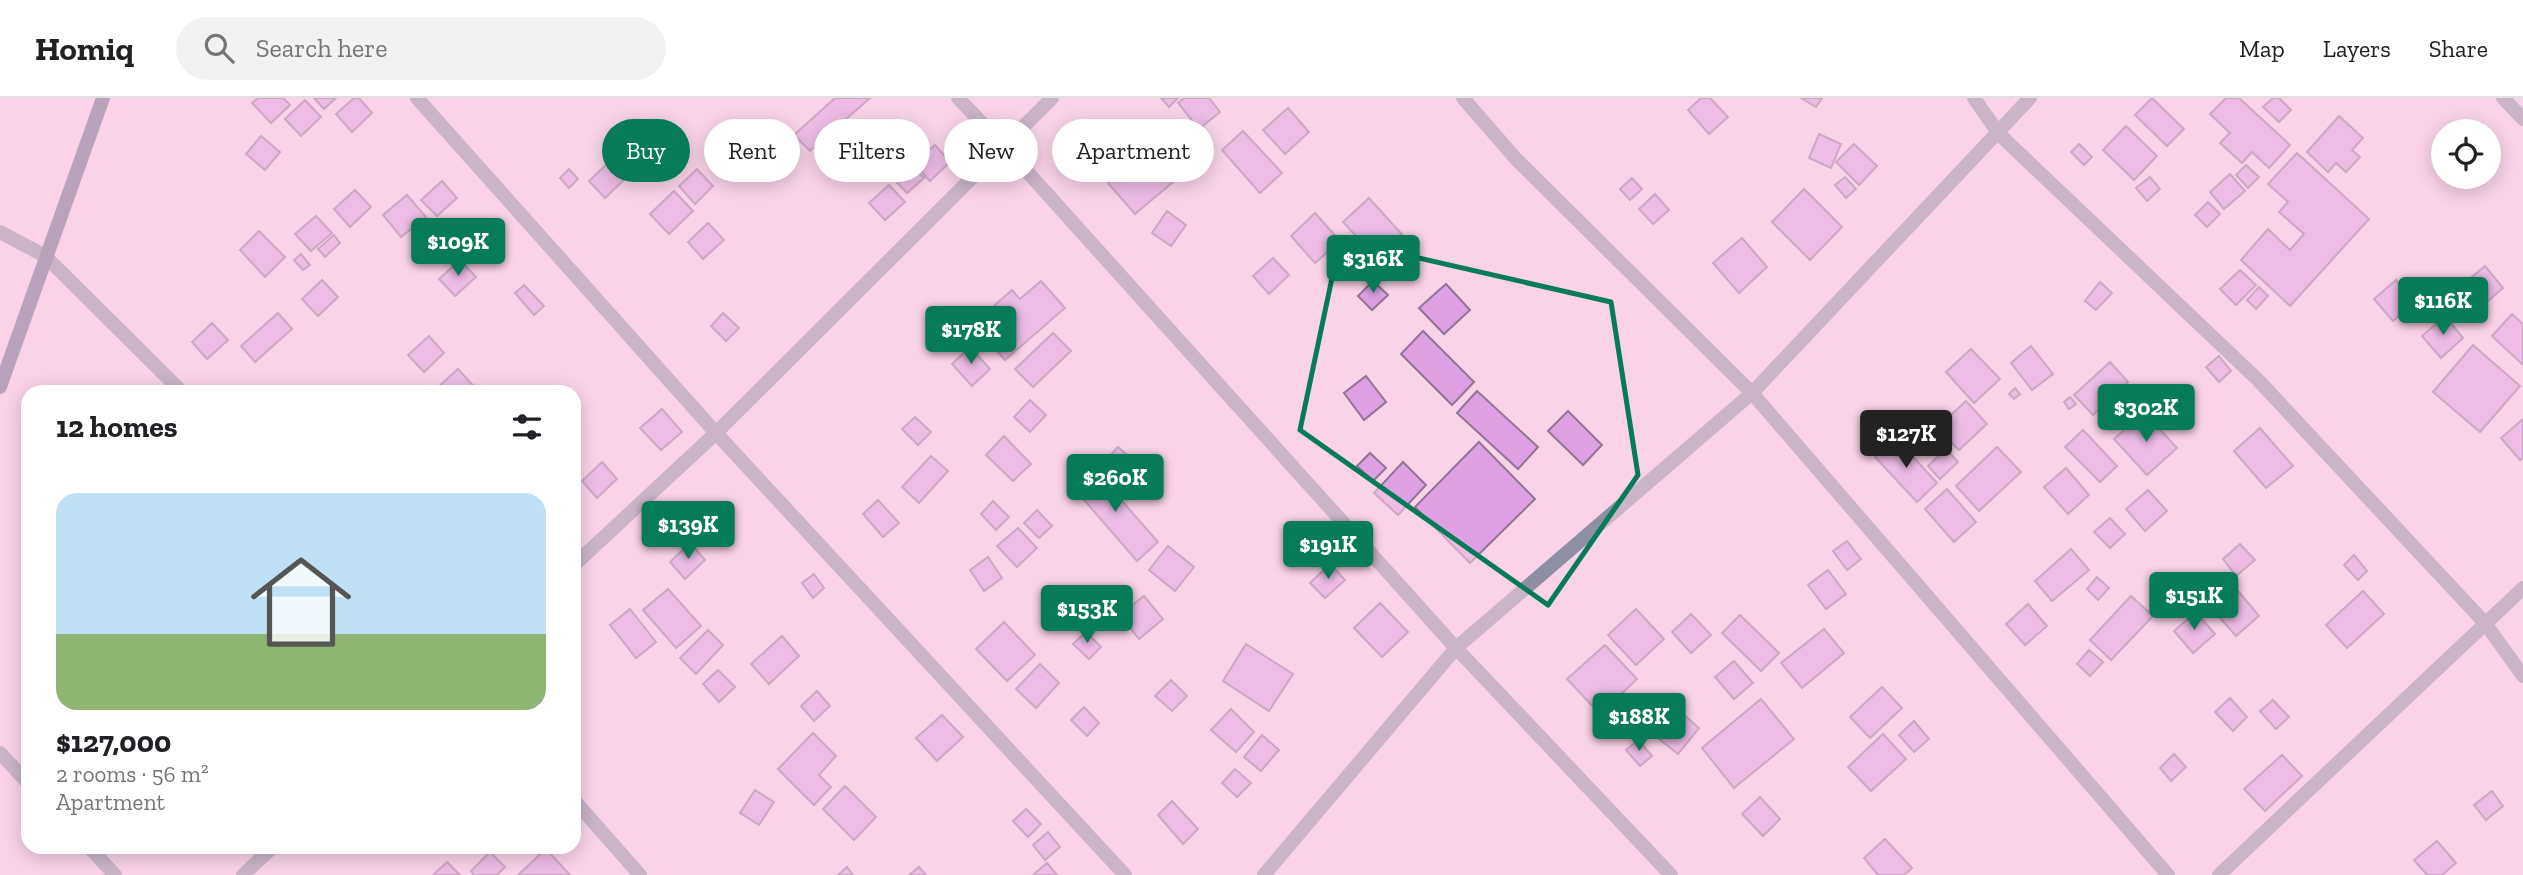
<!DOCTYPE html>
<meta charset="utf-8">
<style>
:root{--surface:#fff;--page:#f2f2f2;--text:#202124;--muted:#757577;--line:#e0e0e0;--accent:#067b57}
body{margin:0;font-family:"Zilla Slab",serif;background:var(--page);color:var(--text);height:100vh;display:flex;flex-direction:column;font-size:26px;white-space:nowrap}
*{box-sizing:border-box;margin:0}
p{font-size:23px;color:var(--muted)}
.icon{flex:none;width:38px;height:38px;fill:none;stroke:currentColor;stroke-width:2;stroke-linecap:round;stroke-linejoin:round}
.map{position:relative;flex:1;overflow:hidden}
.side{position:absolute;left:21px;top:287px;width:560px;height:469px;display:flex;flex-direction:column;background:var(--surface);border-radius:21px;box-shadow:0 4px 18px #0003}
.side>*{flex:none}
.banner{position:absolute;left:602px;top:21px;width:665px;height:63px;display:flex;gap:14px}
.buttons{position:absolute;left:2431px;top:21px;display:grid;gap:14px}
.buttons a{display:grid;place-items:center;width:70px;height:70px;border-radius:50%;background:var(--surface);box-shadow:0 4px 18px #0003;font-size:35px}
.price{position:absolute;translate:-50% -60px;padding:0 16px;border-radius:7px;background:var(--accent);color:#fff;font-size:23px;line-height:46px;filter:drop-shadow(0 2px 4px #0008)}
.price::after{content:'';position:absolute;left:50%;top:42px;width:21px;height:16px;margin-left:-10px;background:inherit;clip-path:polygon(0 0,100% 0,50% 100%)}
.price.selected{background:#222;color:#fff}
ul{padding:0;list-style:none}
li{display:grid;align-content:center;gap:14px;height:371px;padding:0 35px}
li span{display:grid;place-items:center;height:217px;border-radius:21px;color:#555}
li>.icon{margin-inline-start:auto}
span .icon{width:126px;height:126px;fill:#fffc;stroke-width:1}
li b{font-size:30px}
h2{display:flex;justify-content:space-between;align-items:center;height:84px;padding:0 35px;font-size:30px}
.tag{padding:0 24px;border-radius:32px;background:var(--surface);box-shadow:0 4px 18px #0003;font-size:24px;line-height:63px}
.tag.selected{background:var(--accent);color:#fff}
header{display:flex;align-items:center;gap:42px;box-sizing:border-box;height:98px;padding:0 35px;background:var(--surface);border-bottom:2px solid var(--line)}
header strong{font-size:33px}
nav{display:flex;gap:38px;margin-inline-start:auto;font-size:24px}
.search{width:490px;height:63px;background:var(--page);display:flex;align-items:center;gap:18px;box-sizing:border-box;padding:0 24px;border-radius:38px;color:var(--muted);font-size:26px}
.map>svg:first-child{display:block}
.building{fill:#dfa1e3;stroke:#947396;stroke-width:2}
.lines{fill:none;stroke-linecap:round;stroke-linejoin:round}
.street{stroke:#8f8fa3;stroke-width:14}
.secondary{stroke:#686985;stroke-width:14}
.marked{fill:none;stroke:#067b57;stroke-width:5;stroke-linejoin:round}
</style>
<header>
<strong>Homiq</strong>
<div class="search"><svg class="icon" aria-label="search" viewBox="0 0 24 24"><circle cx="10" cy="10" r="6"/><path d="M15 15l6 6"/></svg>Search here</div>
<nav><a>Map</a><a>Layers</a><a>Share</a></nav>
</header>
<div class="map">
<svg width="2523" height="777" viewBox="0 0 2523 777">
<rect width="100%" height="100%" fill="#fad3e8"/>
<g class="building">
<polygon points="258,0 283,0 290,7 271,25 252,5"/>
<polygon points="314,0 336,0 324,11"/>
<polygon points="354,0 359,0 372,15 352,34 336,16"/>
<polygon points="835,0 870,0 810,53 794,37"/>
<polygon points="1161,0 1178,0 1169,9"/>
<polygon points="1184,0 1209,0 1220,14 1199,31 1178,5"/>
<polygon points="1701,0 1710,0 1728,19 1709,36 1688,12"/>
<polygon points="1801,0 1822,0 1816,9"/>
<polygon points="2152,0 2184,31 2167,48 2135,17"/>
<polygon points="2226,0 2239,0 2290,47 2269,70 2252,54 2242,65 2220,45 2230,35 2210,16"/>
<polygon points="2273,0 2279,0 2291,12 2279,24 2263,9"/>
<polygon points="305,2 321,19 301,38 285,21"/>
<polygon points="1288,10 1309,34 1285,56 1263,32"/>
<polygon points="2339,18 2363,40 2352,52 2360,59 2346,74 2336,65 2328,74 2307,54"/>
<polygon points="2126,28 2157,58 2134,82 2103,52"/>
<polygon points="897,31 912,48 892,67 876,50"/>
<polygon points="1243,33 1282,75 1260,95 1222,52"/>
<polygon points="1819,36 1841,46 1831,70 1809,60"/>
<polygon points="1075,37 1096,58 1080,75 1059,54"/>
<polygon points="261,38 280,54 265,72 246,56"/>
<polygon points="1154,46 1180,78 1135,116 1108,85"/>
<polygon points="1854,46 1877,68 1859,87 1836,64"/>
<polygon points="2079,46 2092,59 2084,67 2071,54"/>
<polygon points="935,47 950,64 930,83 914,66"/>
<polygon points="2297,55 2369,121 2290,208 2241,162 2268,131 2290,152 2304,136 2279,114 2288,104 2268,86"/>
<polygon points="609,64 625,81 605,100 589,83"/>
<polygon points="909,65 924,80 907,95 893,80"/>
<polygon points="2246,67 2259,79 2248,90 2236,77"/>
<polygon points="569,71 578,81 569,90 560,80"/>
<polygon points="697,71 713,88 695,106 679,88"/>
<polygon points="2230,76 2245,93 2224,111 2210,94"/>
<polygon points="1845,79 1856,91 1846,100 1835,87"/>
<polygon points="2150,79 2160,91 2147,103 2136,90"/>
<polygon points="1632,80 1642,91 1630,102 1620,91"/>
<polygon points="442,83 457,100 437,118 421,102"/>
<polygon points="889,87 905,104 885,122 869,105"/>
<polygon points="1804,91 1842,129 1810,162 1772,124"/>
<polygon points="355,92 371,109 350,129 334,111"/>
<polygon points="674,93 693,113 669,136 650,116"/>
<polygon points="1655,96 1669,112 1653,126 1639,111"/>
<polygon points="407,97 426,119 401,139 383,117"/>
<polygon points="1369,100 1407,142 1381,165 1343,124"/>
<polygon points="2208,104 2220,116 2207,129 2195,117"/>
<polygon points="1167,113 1186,127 1171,148 1152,135"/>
<polygon points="1315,115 1340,143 1315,165 1291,138"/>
<polygon points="316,118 332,135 311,153 295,136"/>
<polygon points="708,125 724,142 703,161 688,144"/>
<polygon points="259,133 285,159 265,179 240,152"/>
<polygon points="334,137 340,145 325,159 318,151"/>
<polygon points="1742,140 1767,169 1739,195 1713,165"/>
<polygon points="301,156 310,167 303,172 294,162"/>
<polygon points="1273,160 1289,177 1269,196 1253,178"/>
<polygon points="460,162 476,179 455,198 439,181"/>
<polygon points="2485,168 2503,190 2481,209 2462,187"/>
<polygon points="2240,172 2256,187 2236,207 2220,191"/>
<polygon points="322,182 338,199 318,218 302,201"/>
<polygon points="2396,182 2415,204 2393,223 2374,201"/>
<polygon points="1041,183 1065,210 1005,262 981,235 996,222 988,213 1012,192 1020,201"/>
<polygon points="1373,183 1388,197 1372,212 1358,198"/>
<polygon points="2100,184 2112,195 2096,212 2085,203"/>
<polygon points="1446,186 1470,212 1444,236 1419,210"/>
<polygon points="524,187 544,208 534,217 515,195"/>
<polygon points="2259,189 2268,198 2256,211 2247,202"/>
<polygon points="278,215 292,231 255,264 241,248"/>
<polygon points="723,215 739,230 726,243 711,228"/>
<polygon points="2512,216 2523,226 2523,267 2492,238"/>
<polygon points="2445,218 2463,240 2441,260 2422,238"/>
<polygon points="212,225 228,242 207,261 192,244"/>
<polygon points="1423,233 1474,284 1452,307 1401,256"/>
<polygon points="1053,235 1071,253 1033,289 1015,271"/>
<polygon points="429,238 444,255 424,274 408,257"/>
<polygon points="2473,247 2520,288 2480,334 2433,294"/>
<polygon points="2031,248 2053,276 2032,292 2011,265"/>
<polygon points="970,249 990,271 972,288 952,266"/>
<polygon points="1971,251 2000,281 1974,305 1946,274"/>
<polygon points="2219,258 2231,273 2219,284 2206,269"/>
<polygon points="2110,264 2128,284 2093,317 2074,297"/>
<polygon points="458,271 479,294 442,294 438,289"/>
<polygon points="1366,278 1386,304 1364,322 1344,295"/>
<polygon points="2015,290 2020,296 2014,301 2009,296"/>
<polygon points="1477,293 1538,349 1518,371 1457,315"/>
<polygon points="2070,299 2076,306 2069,311 2064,304"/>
<polygon points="1030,302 1046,317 1030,334 1014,319"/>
<polygon points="1966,303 1987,326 1959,352 1937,330"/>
<polygon points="662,311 682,334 661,352 640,330"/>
<polygon points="1568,313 1602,347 1583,367 1548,333"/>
<polygon points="2144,314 2177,350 2147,377 2114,341"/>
<polygon points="915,319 931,334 918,347 902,331"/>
<polygon points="2523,321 2523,360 2520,362 2501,340"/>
<polygon points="2260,330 2293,368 2266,390 2234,353"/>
<polygon points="2083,332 2117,368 2100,384 2065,349"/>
<polygon points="1004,338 1031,366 1013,383 986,357"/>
<polygon points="1896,340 1937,385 1917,404 1875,359"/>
<polygon points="1479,344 1535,401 1470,465 1415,409"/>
<polygon points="1118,349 1141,369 1122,391 1099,370"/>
<polygon points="1997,349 2021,374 1979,413 1956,388"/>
<polygon points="1946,351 1958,364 1940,381 1928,368"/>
<polygon points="1370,355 1386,370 1373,383 1357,368"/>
<polygon points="931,358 948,373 919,405 902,389"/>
<polygon points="602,364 617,381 597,400 582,383"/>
<polygon points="1403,364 1426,387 1398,417 1374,395"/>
<polygon points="1093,370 1158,444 1137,463 1072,388"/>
<polygon points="2066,370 2089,397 2068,416 2044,389"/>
<polygon points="1947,391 1976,424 1954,444 1925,411"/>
<polygon points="2148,392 2167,413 2145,433 2126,411"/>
<polygon points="878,402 899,425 883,439 863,416"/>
<polygon points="993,403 1009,419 996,432 981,416"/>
<polygon points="1037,412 1052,428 1039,440 1024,425"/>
<polygon points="2110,420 2125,436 2110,450 2094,434"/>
<polygon points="1018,430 1037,450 1017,469 997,448"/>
<polygon points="1847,443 1861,461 1847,472 1833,453"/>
<polygon points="690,445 705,462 685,481 670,464"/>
<polygon points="2240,446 2255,462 2236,478 2223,461"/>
<polygon points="1168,448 1194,469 1175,493 1149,472"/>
<polygon points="2071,451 2089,472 2052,503 2035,483"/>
<polygon points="2354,457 2367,473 2358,482 2344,467"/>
<polygon points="988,459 1002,480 984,493 970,472"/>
<polygon points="1330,466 1345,482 1325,500 1310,485"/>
<polygon points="1828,472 1846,496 1826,511 1808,487"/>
<polygon points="2223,475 2259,518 2236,538 2199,496"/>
<polygon points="814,476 824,490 813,500 802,485"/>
<polygon points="2097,479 2109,490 2098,502 2087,491"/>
<polygon points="1071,488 1091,508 1074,525 1054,506"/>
<polygon points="668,491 701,528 676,550 643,512"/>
<polygon points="2363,493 2384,516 2347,550 2326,527"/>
<polygon points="1144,498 1163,521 1139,541 1120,517"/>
<polygon points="2131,498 2153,518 2111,562 2090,542"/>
<polygon points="1380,505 1408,534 1382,559 1354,530"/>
<polygon points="2028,506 2047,528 2025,547 2006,526"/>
<polygon points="630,511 656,544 636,560 610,527"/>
<polygon points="1636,511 1664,541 1636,567 1608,537"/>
<polygon points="2196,514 2215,536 2193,555 2174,533"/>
<polygon points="1691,516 1711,537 1691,555 1672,534"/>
<polygon points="1740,517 1779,555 1761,573 1722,535"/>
<polygon points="1004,524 1035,557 1007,583 976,551"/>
<polygon points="1824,531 1844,555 1802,590 1781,565"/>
<polygon points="708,532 723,547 696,576 680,560"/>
<polygon points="1086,534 1101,549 1089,561 1073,546"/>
<polygon points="782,538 799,558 769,586 751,566"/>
<polygon points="1246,546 1293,576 1269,613 1223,583"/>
<polygon points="1605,547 1637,581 1600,616 1567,581"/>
<polygon points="2089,552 2103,564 2090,578 2077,566"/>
<polygon points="1734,563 1753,585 1734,601 1715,579"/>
<polygon points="1040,566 1059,585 1036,610 1016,591"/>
<polygon points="718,572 735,589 719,604 703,586"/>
<polygon points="1171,582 1187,598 1172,613 1155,598"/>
<polygon points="1882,589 1902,610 1870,640 1850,619"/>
<polygon points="817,593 830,608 814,623 801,608"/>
<polygon points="2230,600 2247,619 2233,633 2215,614"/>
<polygon points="1761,601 1794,641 1734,690 1702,650"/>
<polygon points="2273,602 2289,619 2276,631 2260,613"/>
<polygon points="1084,609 1099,625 1087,638 1071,622"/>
<polygon points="1675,609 1699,630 1678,656 1653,636"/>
<polygon points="1231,611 1254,634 1236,654 1211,632"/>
<polygon points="942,617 963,639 937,663 916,640"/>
<polygon points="1914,623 1929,641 1914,654 1899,637"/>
<polygon points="813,635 836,658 819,677 831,689 814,707 778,671"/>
<polygon points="1883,636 1906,661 1871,693 1848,669"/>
<polygon points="1262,637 1279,652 1261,673 1244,659"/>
<polygon points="1638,642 1652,658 1640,668 1626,652"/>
<polygon points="2174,656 2186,669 2171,683 2160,670"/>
<polygon points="2282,657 2302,678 2265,713 2244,691"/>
<polygon points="1235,671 1251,685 1237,699 1222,685"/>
<polygon points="845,688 876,719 854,742 823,711"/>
<polygon points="755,692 774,704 759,727 740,715"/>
<polygon points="2492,693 2503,708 2486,722 2474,707"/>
<polygon points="1760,699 1780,721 1763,738 1742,716"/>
<polygon points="1172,703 1198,731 1183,746 1158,717"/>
<polygon points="1026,711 1041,726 1028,739 1013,723"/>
<polygon points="1048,734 1060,749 1045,762 1033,747"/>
<polygon points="1885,741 1912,770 1904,777 1878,777 1864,760"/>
<polygon points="2437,743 2456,765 2442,777 2427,777 2414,762"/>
<polygon points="546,751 570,777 518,777"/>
<polygon points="490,754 505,769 497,777 474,777 471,773"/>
<polygon points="447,764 460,777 433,777"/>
<polygon points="1047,765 1057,777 1033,777"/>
<polygon points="847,769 853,777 838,777"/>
<polygon points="919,769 926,777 909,777"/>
</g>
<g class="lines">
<g class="street">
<polyline points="417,0 716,335 1125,777"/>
<polyline points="958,0 1004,48 1456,550 1671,777"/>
<polyline points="1463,0 1516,61 1752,295 2168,777"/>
<polyline points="1974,0 1999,36 2258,282 2485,525 2523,578"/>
<polyline points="2503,0 2523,21"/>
<polyline points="0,134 45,158 182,294"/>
<polyline points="574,467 716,335 1052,0"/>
<polyline points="0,655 28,685"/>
<polyline points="574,702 640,777"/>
<polyline points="89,749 115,777"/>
<polyline points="243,777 273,749"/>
<polyline points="1264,777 1456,550 1752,295 2030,0"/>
<polyline points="2219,777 2523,490"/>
</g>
<polyline class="secondary" points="0,289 103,0"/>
</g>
<path d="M0 0H2523V777H0ZM1340,142L1611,204L1638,377L1548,507L1300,332Z" fill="#fad3e8" fill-opacity=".55" fill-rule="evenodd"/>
<path class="marked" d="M1340,142L1611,204L1638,377L1548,507L1300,332Z"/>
</svg>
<div class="buttons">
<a><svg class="icon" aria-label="locate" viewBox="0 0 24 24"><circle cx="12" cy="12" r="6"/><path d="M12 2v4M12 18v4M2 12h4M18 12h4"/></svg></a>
</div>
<b class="price" style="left:458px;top:180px">$109K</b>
<b class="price" style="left:1373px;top:197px">$316K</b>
<b class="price" style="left:2443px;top:239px">$116K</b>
<b class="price" style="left:971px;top:268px">$178K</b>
<b class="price" style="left:2146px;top:346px">$302K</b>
<b class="price selected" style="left:1906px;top:372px">$127K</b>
<b class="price" style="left:1115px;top:416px">$260K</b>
<b class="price" style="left:688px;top:463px">$139K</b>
<b class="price" style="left:1328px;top:483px">$191K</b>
<b class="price" style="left:2194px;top:534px">$151K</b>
<b class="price" style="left:1087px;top:547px">$153K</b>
<b class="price" style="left:1639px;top:655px">$188K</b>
<div class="banner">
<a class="tag selected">Buy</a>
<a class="tag">Rent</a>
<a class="tag">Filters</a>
<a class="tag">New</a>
<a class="tag">Apartment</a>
</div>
<section class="side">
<h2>12 homes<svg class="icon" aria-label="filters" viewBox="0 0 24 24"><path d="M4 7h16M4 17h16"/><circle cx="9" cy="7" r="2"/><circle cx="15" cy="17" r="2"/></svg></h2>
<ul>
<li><span style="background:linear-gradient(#bfe0f5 65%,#8fb573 0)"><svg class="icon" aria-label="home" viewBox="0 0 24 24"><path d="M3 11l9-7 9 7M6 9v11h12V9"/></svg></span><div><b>$127,000</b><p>2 rooms · 56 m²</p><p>Apartment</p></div></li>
</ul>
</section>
</div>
